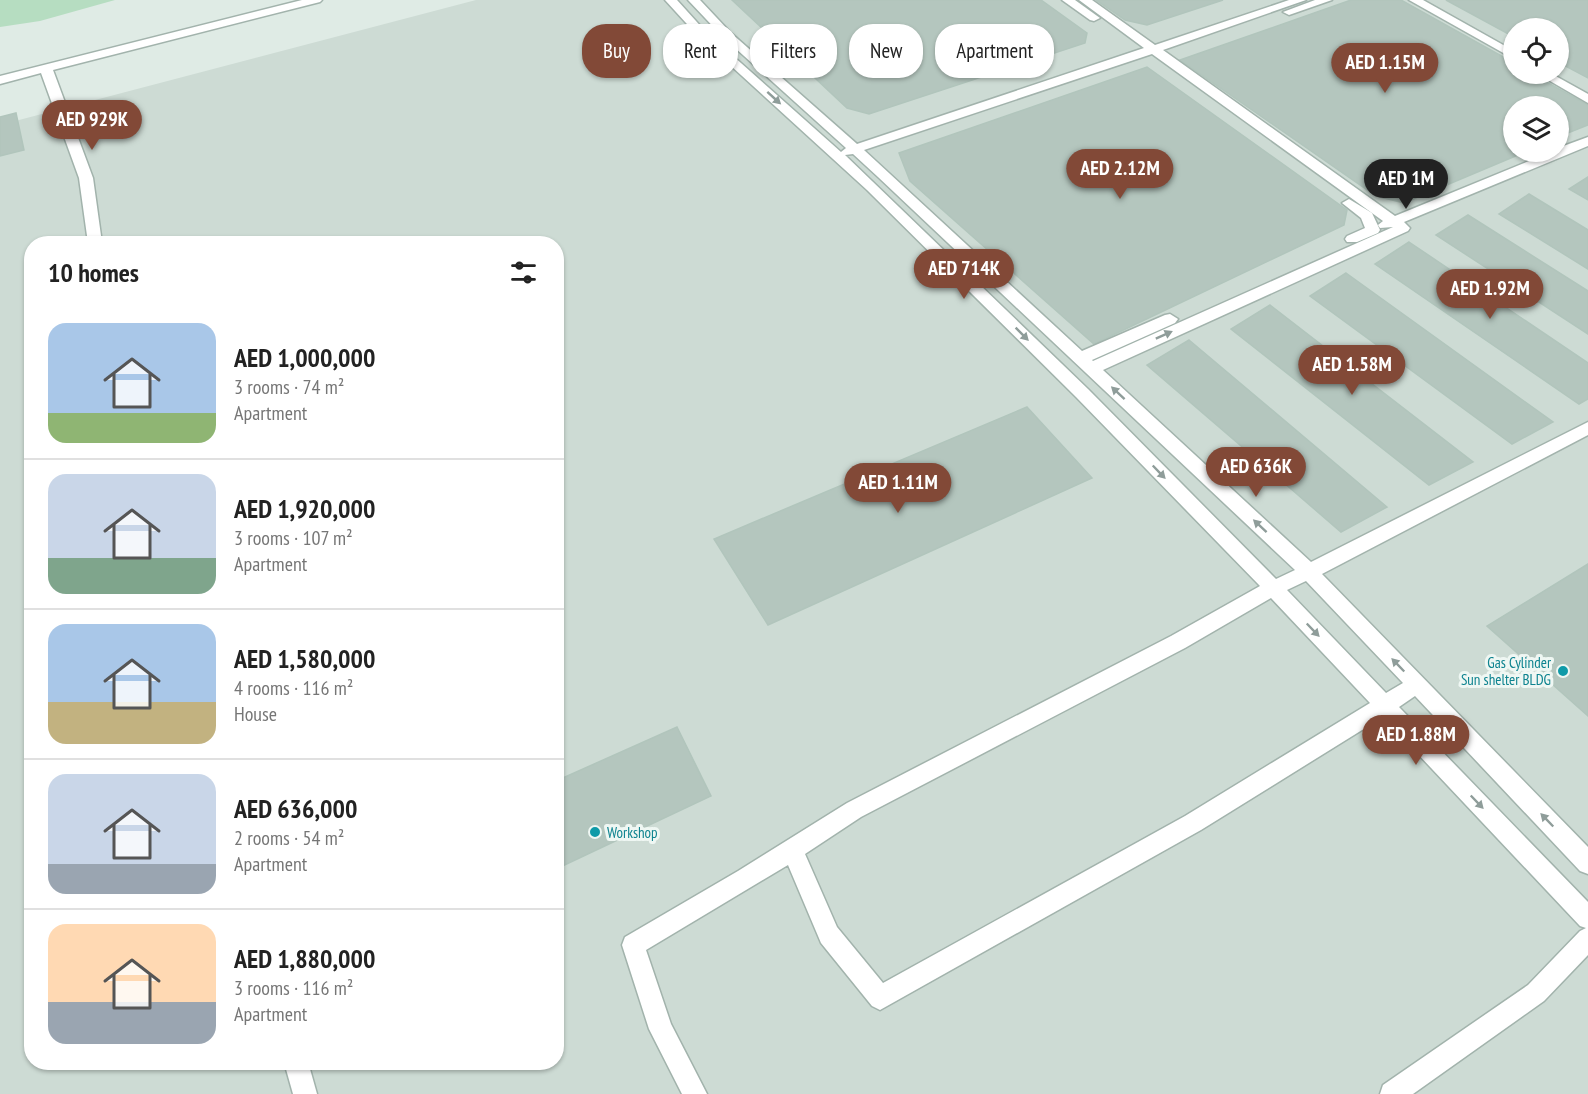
<!DOCTYPE html>
<meta charset="utf-8">
<style>
:root{--surface:#fff;--page:#f2f2f2;--text:#222;--muted:#767676;--line:#e0e0e0;--accent:#824937}
body{margin:0;font-family:"PT Sans Narrow",sans-serif;background:var(--page);color:var(--text);height:100vh;display:flex;flex-direction:column;font-size:22px;white-space:nowrap}
*{box-sizing:border-box;margin:0}
p{font-size:20px;color:var(--muted)}
.icon{flex:none;width:33px;height:33px;fill:none;stroke:currentColor;stroke-width:2;stroke-linecap:round;stroke-linejoin:round}
.map{position:relative;flex:1;overflow:hidden}
.panel{position:absolute;left:24px;top:236px;width:540px;height:834px;display:flex;flex-direction:column;background:var(--surface);border-radius:24px;box-shadow:0 2px 4px #0004}
.panel>*{flex:none}
.hud{position:absolute;left:582px;top:24px;width:570px;height:54px;display:flex;gap:12px}
.tools{position:absolute;left:1503px;top:18px;display:grid;gap:12px}
.tools a{display:grid;place-items:center;width:66px;height:66px;border-radius:50%;background:var(--surface);box-shadow:0 2px 4px #0004;font-size:30px}
.price{position:absolute;translate:-50% -51px;padding:0 14px;border-radius:21px;background:var(--accent);color:#fff;font-size:20px;line-height:39px;filter:drop-shadow(0 2px 3px #0008)}
.price::after{content:'';position:absolute;left:50%;top:36px;width:18px;height:14px;margin-left:-9px;background:inherit;clip-path:polygon(0 0,100% 0,50% 100%)}
.price.selected{background:#222;color:#fff}
ul{padding:0;list-style:none}
li{display:flex;align-items:center;gap:18px;height:150px;padding:0 24px}
li+li{border-top:2px solid var(--line)}
li span{display:grid;place-items:center;flex:none;width:168px;height:120px;border-radius:18px;color:#555}
li>.icon{margin-inline-start:auto}
span .icon{width:72px;height:72px;fill:#fffc;stroke-width:1}
li b{font-size:26px}
h2{display:flex;justify-content:space-between;align-items:center;height:72px;padding:0 24px;font-size:26px}
.pill{padding:0 21px;border-radius:24px;background:var(--surface);box-shadow:0 2px 4px #0004;font-size:21px;line-height:54px}
.pill.selected{background:var(--accent);color:#fff}
.map>svg:first-child{display:block}
.built{fill:#cddbd4;fill-rule:evenodd}
.green{fill:#b6ddc1}
.building{fill:#b4c6be;stroke:#b1c5bc;stroke-width:1.5}
.lines{fill:none;stroke-linecap:round;stroke-linejoin:round}
.minor-casing{stroke:#a2b3ac;stroke-width:3}
.minor{fill:#fff;fill-rule:evenodd}
.oneway{fill:#8f9d9a}
.culture-dot{fill:#0f9aa8;stroke:#eff7f3;stroke-width:2}
.labels{text-anchor:middle;dominant-baseline:central;stroke-width:6;stroke-linejoin:round;paint-order:stroke}
.culture-label{font-size:15px;fill:#0d838f;stroke:#eff7f3;text-anchor:end}
</style>
<div class="map">
<svg width="1588" height="1094" viewBox="0 0 1588 1094">
<rect width="100%" height="100%" fill="#dfebe5"/>
<path class="built" d="M476,0H1588V1094H0V125ZM1514,28H1558V74H1514ZM1514,106H1558V152H1514ZM32,243H556V1062H32Z"/>
<polygon class="green" points="0,0 115,0 40,21 0,27"/>
<g class="building">
<polygon points="732,0 1041,0 1087,33 1085,43 869,114 847,108"/>
<polygon points="1096,0 1223,0 1147,25 1125,20"/>
<polygon points="1351,0 1401,0 1514,63 1514,74 1532,74 1588,105 1588,125 1558,137 1558,106 1514,106 1514,152 1525,152 1404,203 1376,196 1180,60"/>
<polygon points="1446,0 1588,0 1588,78 1558,62 1558,28 1514,28 1514,37"/>
<polygon points="1147,67 1347,210 1344,225 1094,344 910,181 899,153"/>
<polygon points="16,113 24,150 0,156 0,117"/>
<polygon points="1588,177 1588,200 1569,189"/>
<polygon points="1529,194 1588,230 1588,269 1499,214"/>
<polygon points="1468,215 1588,291 1588,334 1436,235"/>
<polygon points="1409,242 1588,363 1588,399 1579,404 1375,264"/>
<polygon points="1346,273 1553,422 1512,444 1310,296"/>
<polygon points="1270,305 1473,462 1429,485 1231,329"/>
<polygon points="1189,340 1387,507 1341,532 1147,365"/>
<polygon points="1027,407 1092,478 768,625 714,539"/>
<polygon points="1588,564 1588,716 1487,626"/>
<polygon points="677,727 711,796 556,869 556,781"/>
</g>
<g class="lines">
<g class="minor-casing">
<g id="minor">
<polygon points="302,0 322,0 320,2 53,70 93,178 102,243 88,243 79,178 41,73 0,84 0,76"/>
<path d="M665,0H677L705,31L841,152L846,148L723,37L688,0H700L731,33L857,144L1144,48L1079,0H1092L1155,45L1289,0H1306L1163,50L1395,216L1551,152H1558V148L1588,137V146L1404,222L1410,228L1408,231L1103,370L1311,562L1588,422V435L1322,574L1588,847V874L1580,871L1415,696L1399,707L1588,902V955L1544,1001L1413,1094H1380L1383,1085L1528,985L1580,931L1586,928L1580,926L1383,717L1201,830L880,1010L872,1006L821,943L788,865L646,950L671,1024L707,1094H682L649,1029L622,945L625,937L738,871L847,803L1171,636L1260,586L1076,397L867,190L697,35ZM1152,54L1383,221L1378,225L1380,228L1393,227L1093,361L1092,360L1175,323L1178,319L1170,314L1165,315L1082,351L864,150ZM853,154L878,177L1295,570L1276,579L1088,389L845,155ZM1306,581L1403,683L1386,693L1287,590ZM1271,598L1370,703L1185,816L883,983L837,927L805,854L861,817L1185,648Z"/>
<polygon points="1062,0 1075,0 1100,18 1094,21 1090,20"/>
<polygon points="1315,0 1332,0 1289,15 1283,12"/>
<polygon points="1409,0 1423,0 1514,51 1514,59"/>
<polygon points="1538,74 1552,74 1588,94 1588,103"/>
<polygon points="1349,199 1372,213 1380,230 1378,233 1357,242 1347,242 1345,239 1347,236 1365,228 1361,218 1342,203"/>
<polygon points="284,1062 308,1062 317,1094 293,1094"/>
</g>
</g>
<use href="#minor" class="minor"/>
</g>
<defs><path id="oneway-solid" d="M-6-.8H1V-3.2L6.5 0L1 3.2V.8H-6Z" transform="scale(1.5)"/></defs>
<g class="oneway">
<use href="#oneway-solid" transform="translate(774 98) rotate(42)"/>
<use href="#oneway-solid" transform="translate(1022 334) rotate(45)"/>
<use href="#oneway-solid" transform="translate(1164 335) rotate(-24)"/>
<use href="#oneway-solid" transform="translate(1118 393) rotate(-137)"/>
<use href="#oneway-solid" transform="translate(1159 472) rotate(46)"/>
<use href="#oneway-solid" transform="translate(1260 526) rotate(-137)"/>
<use href="#oneway-solid" transform="translate(1313 630) rotate(46)"/>
<use href="#oneway-solid" transform="translate(1398 665) rotate(-134)"/>
<use href="#oneway-solid" transform="translate(1477 802) rotate(46)"/>
<use href="#oneway-solid" transform="translate(1547 820) rotate(-134)"/>
</g>
<g class="culture-dot">
<circle cx="1563" cy="671" r="6"/>
<circle cx="595" cy="832" r="6"/>
</g>
<g class="labels">
<g class="culture-label">
<text x="1551" y="662">Gas Cylinder<tspan x="1551" dy="17">Sun shelter BLDG</tspan></text>
<text x="607" y="832" text-anchor="start">Workshop</text>
</g>
</g>
</svg>
<div class="tools">
<a><svg class="icon" aria-label="locate" viewBox="0 0 24 24"><circle cx="12" cy="12" r="6"/><path d="M12 2v4M12 18v4M2 12h4M18 12h4"/></svg></a>
<a><svg class="icon" aria-label="layers" viewBox="0 0 24 24"><path d="M12 4l9 5-9 5-9-5zM3 14l9 5 9-5"/></svg></a>
</div>
<b class="price" style="left:1385px;top:94px">AED 1.15M</b>
<b class="price" style="left:92px;top:151px">AED 929K</b>
<b class="price" style="left:1120px;top:200px">AED 2.12M</b>
<b class="price selected" style="left:1406px;top:210px">AED 1M</b>
<b class="price" style="left:964px;top:300px">AED 714K</b>
<b class="price" style="left:1490px;top:320px">AED 1.92M</b>
<b class="price" style="left:1352px;top:396px">AED 1.58M</b>
<b class="price" style="left:1256px;top:498px">AED 636K</b>
<b class="price" style="left:898px;top:514px">AED 1.11M</b>
<b class="price" style="left:1416px;top:766px">AED 1.88M</b>
<div class="hud">
<a class="pill selected">Buy</a>
<a class="pill">Rent</a>
<a class="pill">Filters</a>
<a class="pill">New</a>
<a class="pill">Apartment</a>
</div>
<section class="panel">
<h2>10 homes<svg class="icon" aria-label="filters" viewBox="0 0 24 24"><path d="M4 7h16M4 17h16"/><circle cx="9" cy="7" r="2"/><circle cx="15" cy="17" r="2"/></svg></h2>
<ul>
<li><span style="background:linear-gradient(#a9c7e8 75%,#8fb573 0)"><svg class="icon" aria-label="home" viewBox="0 0 24 24"><path d="M3 11l9-7 9 7M6 9v11h12V9"/></svg></span><div><b>AED 1,000,000</b><p>3 rooms · 74 m²</p><p>Apartment</p></div></li>
<li><span style="background:linear-gradient(#c9d6e8 70%,#7fa58c 0)"><svg class="icon" aria-label="home" viewBox="0 0 24 24"><path d="M3 11l9-7 9 7M6 9v11h12V9"/></svg></span><div><b>AED 1,920,000</b><p>3 rooms · 107 m²</p><p>Apartment</p></div></li>
<li><span style="background:linear-gradient(#a9c7e8 65%,#c2b280 0)"><svg class="icon" aria-label="home" viewBox="0 0 24 24"><path d="M3 11l9-7 9 7M6 9v11h12V9"/></svg></span><div><b>AED 1,580,000</b><p>4 rooms · 116 m²</p><p>House</p></div></li>
<li><span style="background:linear-gradient(#c9d6e8 75%,#9aa5b1 0)"><svg class="icon" aria-label="home" viewBox="0 0 24 24"><path d="M3 11l9-7 9 7M6 9v11h12V9"/></svg></span><div><b>AED 636,000</b><p>2 rooms · 54 m²</p><p>Apartment</p></div></li>
<li><span style="background:linear-gradient(#ffd9b3 65%,#9aa5b1 0)"><svg class="icon" aria-label="home" viewBox="0 0 24 24"><path d="M3 11l9-7 9 7M6 9v11h12V9"/></svg></span><div><b>AED 1,880,000</b><p>3 rooms · 116 m²</p><p>Apartment</p></div></li>
</ul>
</section>
</div>
